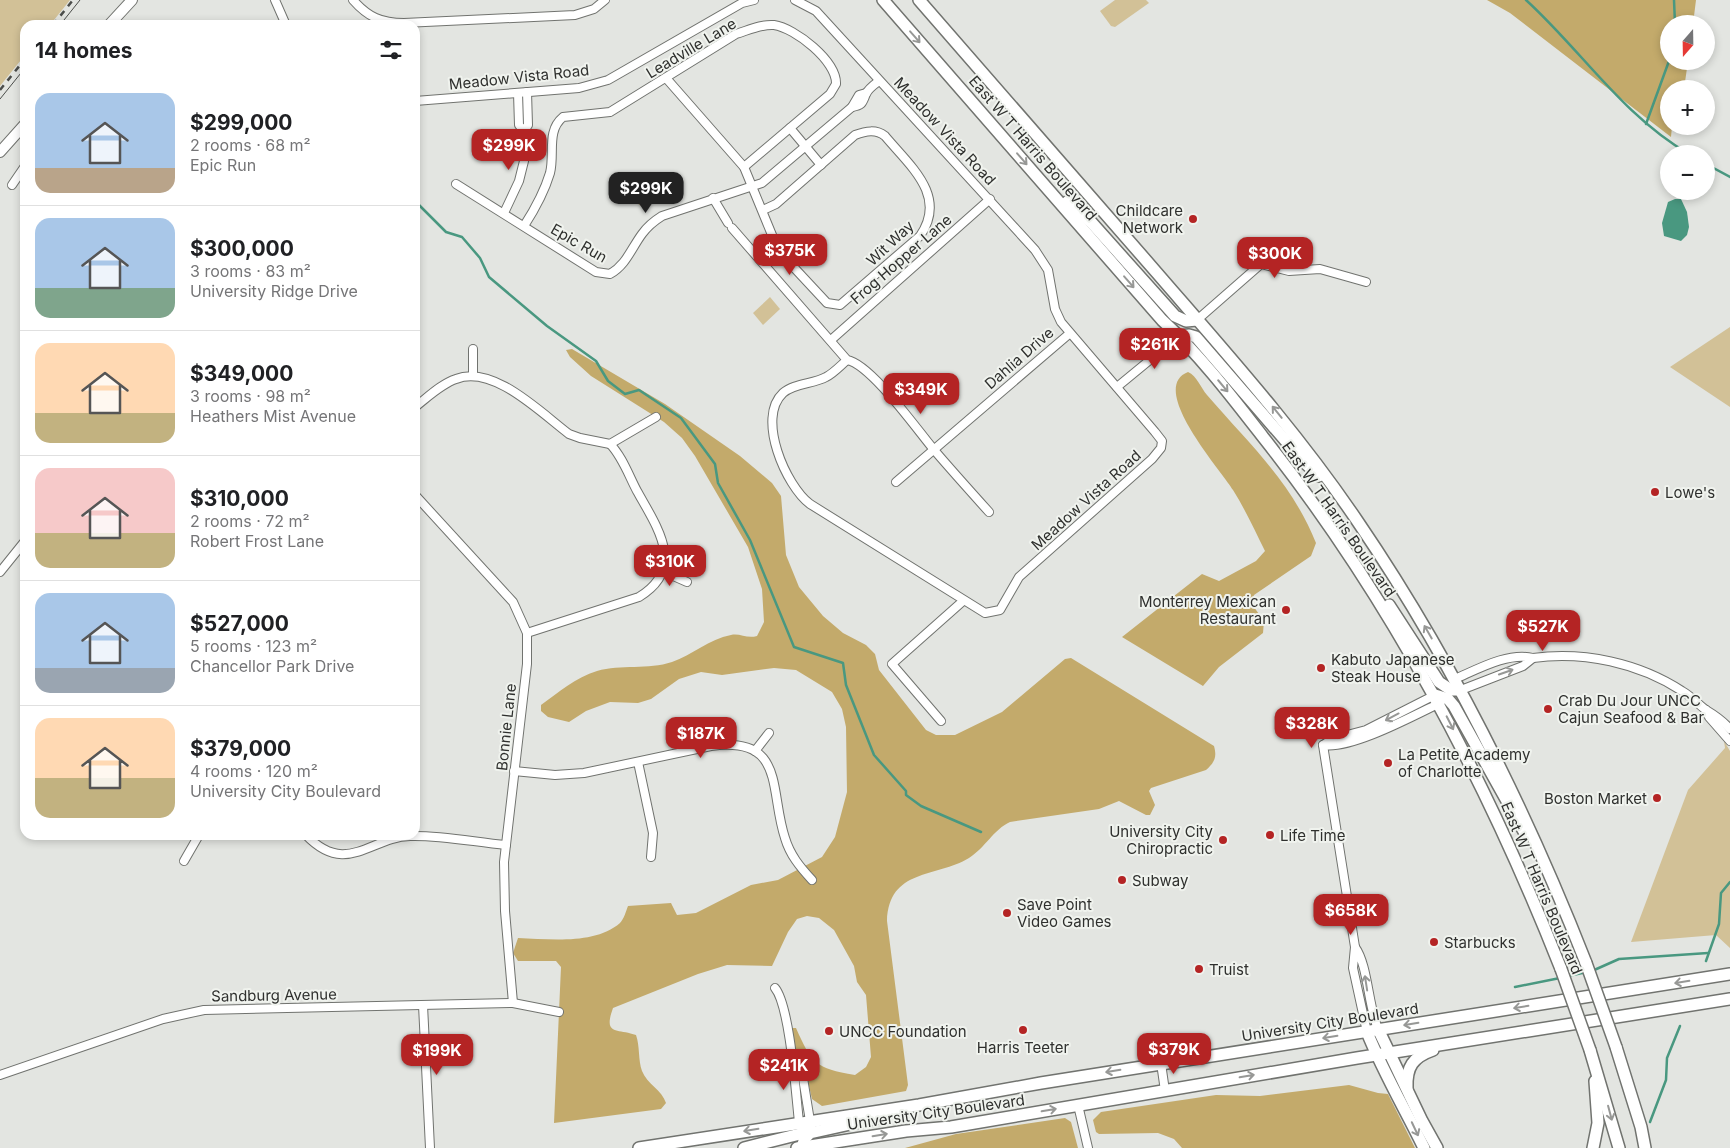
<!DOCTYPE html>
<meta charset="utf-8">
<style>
:root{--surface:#fff;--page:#f6f6f6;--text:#202124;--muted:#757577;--line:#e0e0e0;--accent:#b42424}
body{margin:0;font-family:Inter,sans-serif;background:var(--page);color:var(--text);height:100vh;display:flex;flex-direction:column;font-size:19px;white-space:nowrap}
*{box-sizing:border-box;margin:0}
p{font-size:16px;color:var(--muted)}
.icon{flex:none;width:28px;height:28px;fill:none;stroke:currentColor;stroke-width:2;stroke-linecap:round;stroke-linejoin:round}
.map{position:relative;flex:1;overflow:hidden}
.details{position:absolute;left:20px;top:20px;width:400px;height:820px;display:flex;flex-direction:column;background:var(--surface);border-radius:15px;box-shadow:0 2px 8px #0003}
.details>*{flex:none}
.needle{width:32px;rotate:200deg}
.tools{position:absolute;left:1660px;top:15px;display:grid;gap:10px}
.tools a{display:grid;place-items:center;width:55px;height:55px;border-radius:50%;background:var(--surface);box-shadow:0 2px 8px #0003;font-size:25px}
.price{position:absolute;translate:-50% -42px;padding:0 11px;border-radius:10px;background:var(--accent);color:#fff;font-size:16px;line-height:32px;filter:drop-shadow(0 1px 2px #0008)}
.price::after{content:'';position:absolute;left:50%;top:30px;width:15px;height:11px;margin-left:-8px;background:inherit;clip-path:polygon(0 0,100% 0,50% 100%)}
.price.current{background:#222;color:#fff}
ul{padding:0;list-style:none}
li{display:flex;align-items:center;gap:15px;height:125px;padding:0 15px}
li+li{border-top:1px solid var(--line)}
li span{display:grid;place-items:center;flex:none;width:140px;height:100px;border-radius:15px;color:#555}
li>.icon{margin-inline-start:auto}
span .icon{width:60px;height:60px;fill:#fffc;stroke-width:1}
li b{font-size:21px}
h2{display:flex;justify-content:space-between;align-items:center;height:60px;padding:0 15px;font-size:21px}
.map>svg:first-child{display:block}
.green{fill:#d2c197}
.forest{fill:#c3aa6b}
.water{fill:#499880}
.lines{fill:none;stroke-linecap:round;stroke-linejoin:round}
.stream{stroke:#499880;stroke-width:2.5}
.street-casing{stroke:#71736f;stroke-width:10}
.secondary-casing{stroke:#71736f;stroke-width:12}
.primary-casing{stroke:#71736f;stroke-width:14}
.street{stroke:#fff;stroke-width:8}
.secondary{stroke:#fff;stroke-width:10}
.primary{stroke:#fff;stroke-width:11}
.tram{stroke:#4b4d4a;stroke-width:1}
.rail{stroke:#4b4d4a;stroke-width:2.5;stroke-dasharray:6 6;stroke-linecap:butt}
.primary-bridge-casing{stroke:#71736f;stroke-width:14;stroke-linecap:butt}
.primary-bridge{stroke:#fff;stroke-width:11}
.oneway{stroke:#979896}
.poi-dot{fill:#b42424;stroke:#f0f3ee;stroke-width:2}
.labels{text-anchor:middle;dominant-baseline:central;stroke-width:4;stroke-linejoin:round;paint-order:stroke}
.street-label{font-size:15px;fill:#2f302e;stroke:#f0f3ee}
.poi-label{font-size:15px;fill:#2f302e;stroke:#f0f3ee;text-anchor:start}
</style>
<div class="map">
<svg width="1730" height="1148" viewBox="0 0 1730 1148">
<rect width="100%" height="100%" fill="#e3e5e1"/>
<g class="green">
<polygon points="0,0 70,0 50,25 25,25 25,55 0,86"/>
<polygon points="1115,0 1146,0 1149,3 1115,27 1111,26 1100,11"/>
<polygon points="636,184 652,194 643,207 628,198"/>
<polygon points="770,297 780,309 763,325 753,313"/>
<polygon points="1730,327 1730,407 1670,367"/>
<polygon points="1724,741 1730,751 1730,948 1716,935 1631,942 1688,790 1725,748"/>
</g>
<g class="forest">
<polygon points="1487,0 1696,0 1693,24 1669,24 1669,61 1688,61 1684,89 1669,89 1669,126 1672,126 1671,137 1510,13"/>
<path d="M572,349L665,404L740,456L772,483L781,496L786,555L799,587L823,616L843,633L866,645L875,654L879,670L926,730L936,735H955L1002,712L1065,659L1071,658L1214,746C1217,757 1215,762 1206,770L1151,788L1149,791L1155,805L1150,815H1146L1119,801L1099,809L1010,822C994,829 985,848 969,858C936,878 889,868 887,921L908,1085L906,1091L822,1106L812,1099L805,1068L794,1047L791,1028H796C812,1064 815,1068 855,1075L866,1067L871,1057L866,995L857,982L854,966L834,930L819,918L807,916L797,919L788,932L772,966L727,965L698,974L613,1008C603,1036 617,1028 636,1035C640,1046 638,1060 642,1071C647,1084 662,1090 666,1103L661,1109L554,1123L561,967L556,961H518L513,953L518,938C549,939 595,945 620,923C624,919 626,911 628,906L671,903L677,915L696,913L751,885L778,880L822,857L835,837L847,792L846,727L842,709L832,692L796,670L774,668L722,675L701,672L679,679L651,699L638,703L610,702L586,711L569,722L548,717L541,711V705C558,693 576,677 597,671C621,664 648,670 672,662C692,655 709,639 731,635C740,633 747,639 757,636L764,622L762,589L748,547L695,456L682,438L664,422L591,376L570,357L566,350Z"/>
<path d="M1188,372C1197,376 1201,388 1207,395C1250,445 1291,481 1316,543L1311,556L1254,595L1251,603L1264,621L1263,633L1219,667L1203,686L1122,637L1202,574L1219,581L1256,561L1265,551C1255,531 1245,509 1233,490C1221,470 1147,388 1188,372Z"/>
<polygon points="1349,1085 1378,1093 1388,1094 1415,1148 1182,1148 1174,1139 1158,1133 1099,1134 1096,1132 1093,1120 1101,1112 1216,1095 1260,1096"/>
<polygon points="1065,1118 1071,1122 1078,1148 905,1148 956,1134"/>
</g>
<polygon class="water" points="1675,199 1681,199 1687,212 1689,227 1687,235 1681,241 1664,236 1662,223 1668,202"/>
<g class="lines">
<g class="stream">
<path d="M1526,0C1581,50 1623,116 1689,154"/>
<polyline points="1674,0 1675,24"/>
<polyline points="1646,124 1669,61"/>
<polyline points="1706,164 1730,177"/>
<polyline points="415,201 446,232 462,237 480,258 489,277 547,326 596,361 608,381 625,394 639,390 681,418 715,464 718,483 750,540 794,647 843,663 846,685 874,755 906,791 906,795 921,806 981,832"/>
<polyline points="1706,961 1719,924 1721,893 1730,882"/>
<polyline points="1592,971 1619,959 1708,953"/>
<polyline points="1568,976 1587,972"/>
<polyline points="1515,987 1560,978"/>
<polyline points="1650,1122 1666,1080 1667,1058 1680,1026"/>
</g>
<g class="street-casing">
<g id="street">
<polyline points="275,0 286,25"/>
<path d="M353,0C368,17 381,23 404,23L575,15L594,9L605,0"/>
<path d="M795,0L816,11L1035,250L1048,270L1055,309L1061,322L1155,432L1162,441L1161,448L1152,459L1019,577L1000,610L985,613L810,504C786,486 756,418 783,393C794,383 814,384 826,377C834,373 841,365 847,360"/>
<path d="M666,78L744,167L772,235L786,259L827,303L840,305L920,236C948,196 910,166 885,136C876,129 866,131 855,135L776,204L763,210"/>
<polyline points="518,93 519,125 524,131"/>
<polyline points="415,101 579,88 608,80 742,3 754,0"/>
<polyline points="852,107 859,95 866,93"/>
<polyline points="790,128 821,165"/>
<path d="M456,184L596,272L610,274C626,265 631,249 642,234C647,227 654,221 662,216L762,183L852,107C863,105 862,103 866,94C868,89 875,84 879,81"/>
<polyline points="12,185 25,166"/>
<polyline points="713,198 728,223"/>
<polyline points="504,213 519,181 524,161 524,131 528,125 527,92"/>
<path d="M524,226C535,209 544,193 550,173C555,154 546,131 563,117L610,112L736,34C749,30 761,24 774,25C795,28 837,61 836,84L830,94L744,167"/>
<path d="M732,228L847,360C871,364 918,431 935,451C953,472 971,492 989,512"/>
<polyline points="1197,320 1261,264 1289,271 1320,269 1366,282"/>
<polyline points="831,340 990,199"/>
<polyline points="473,375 473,349"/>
<polyline points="1117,387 1179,336"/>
<path d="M415,407C428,397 441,384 456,379C493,364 541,413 569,434L580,438L610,444L656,417"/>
<polyline points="896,482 1069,334"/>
<polyline points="415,495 513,602 527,633 527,664 504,862 505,911 513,1003"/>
<polyline points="662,571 687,582"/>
<polyline points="0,572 25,541"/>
<path d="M527,633L639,597C687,568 657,527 637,491C629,476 622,456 610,444"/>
<path d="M1533,658C1584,651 1639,663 1682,691C1691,696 1698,704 1706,710C1716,716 1722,720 1730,729"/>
<path d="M1455,679C1478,669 1508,652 1533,658L1523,666L1461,690"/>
<path d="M1435,695L1366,730L1332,739L1323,745C1350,750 1413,716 1440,703"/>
<polyline points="1706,710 1709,717 1730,741"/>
<polyline points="941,721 892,664 963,601"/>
<polyline points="1323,745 1355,947"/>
<polyline points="755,751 769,733"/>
<polyline points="638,762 653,833 651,857"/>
<path d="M514,771L555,775L584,773L711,746C786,736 769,790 785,838C790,855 800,867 812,880"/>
<path d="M306,835C346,877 371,837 410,836C441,835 474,842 506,845"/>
<polyline points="184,861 199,835"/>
<path d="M775,988C790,1006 796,1096 799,1122"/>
<polyline points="423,1005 430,1148"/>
<path d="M1367,1032L1353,968L1355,947C1368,965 1368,1005 1378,1029"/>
<polyline points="793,1059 802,1072 810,1121"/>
<polyline points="1161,1063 1165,1091"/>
<polyline points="0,1075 163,1019 204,1010 513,1003 559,1012"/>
<polyline points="1078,1105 1088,1148"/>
</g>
</g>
<g class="secondary-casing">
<g id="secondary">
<polyline points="109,25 132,0"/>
<polyline points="0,152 25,124"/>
</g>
</g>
<g class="primary-casing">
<g id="primary">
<path d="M883,0L1162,320C1200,355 1232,397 1263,437C1391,598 1486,779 1561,969"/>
<path d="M919,0C998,91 1077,182 1157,273C1227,354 1298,433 1358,522C1452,660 1525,808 1586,963"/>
<polyline points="1067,202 1091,222 1175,316 1186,321 1197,320"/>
<polyline points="1179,336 1189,335 1196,337 1304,462 1319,476"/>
<polyline points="1389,605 1439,682 1451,690 1461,690"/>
<polyline points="1435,695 1448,699 1454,706 1526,835"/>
<polyline points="1378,1029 1422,1121 1437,1148"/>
<path d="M1367,1032C1383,1072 1405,1109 1424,1148"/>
<polyline points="1616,1047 1641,1127 1645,1148"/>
<polyline points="1590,1050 1619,1148"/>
<path d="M1407,1088C1406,1067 1413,1057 1433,1050"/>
<polyline points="802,1147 805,1138 810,1133 882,1117"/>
<polyline points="639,1148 919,1105 1041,1083 1730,974"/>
<polyline points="744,1148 800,1134 807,1131 810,1126"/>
<polyline points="797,1148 906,1131 951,1127 1357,1058 1730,999"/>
<polyline points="1593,1148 1598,1123 1595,1081"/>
</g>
</g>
<use href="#street" class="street"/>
<use href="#secondary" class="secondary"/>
<use href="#primary" class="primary"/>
<g class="tram">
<polyline points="60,25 80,0"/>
<polyline points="0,99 25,68"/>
</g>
<g class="rail">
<polyline points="53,25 73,0"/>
<polyline points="0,90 25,59"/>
</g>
<g class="primary-bridge-casing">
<g id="primary-bridge">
<polyline points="1586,963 1616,1047"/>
<polyline points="1561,969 1590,1050"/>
</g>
</g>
<use href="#primary-bridge" class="primary-bridge"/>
</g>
<defs><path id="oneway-shaft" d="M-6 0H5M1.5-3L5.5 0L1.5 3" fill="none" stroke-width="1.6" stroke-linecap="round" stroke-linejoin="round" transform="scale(1.25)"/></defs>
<g class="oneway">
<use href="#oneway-shaft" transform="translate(915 37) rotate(49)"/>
<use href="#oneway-shaft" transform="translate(1022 159) rotate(49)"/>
<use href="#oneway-shaft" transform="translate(1129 282) rotate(49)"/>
<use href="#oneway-shaft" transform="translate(1223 386) rotate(50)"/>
<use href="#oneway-shaft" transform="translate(1277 412) rotate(-129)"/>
<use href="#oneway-shaft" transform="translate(1428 632) rotate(-120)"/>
<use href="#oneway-shaft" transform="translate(1506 672) rotate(-19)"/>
<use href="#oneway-shaft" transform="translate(1392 717) rotate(152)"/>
<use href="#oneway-shaft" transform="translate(1450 723) rotate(63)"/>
<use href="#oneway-shaft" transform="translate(1682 982) rotate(171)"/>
<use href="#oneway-shaft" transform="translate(1366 983) rotate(-99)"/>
<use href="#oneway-shaft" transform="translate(1521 1007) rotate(171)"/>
<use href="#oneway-shaft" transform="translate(1411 1024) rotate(171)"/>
<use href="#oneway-shaft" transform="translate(1330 1037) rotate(171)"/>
<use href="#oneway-shaft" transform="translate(1113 1071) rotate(171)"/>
<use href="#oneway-shaft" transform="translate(1247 1076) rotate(-10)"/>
<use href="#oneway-shaft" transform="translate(1049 1110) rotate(-10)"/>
<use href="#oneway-shaft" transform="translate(1610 1113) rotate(75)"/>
<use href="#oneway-shaft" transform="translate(1415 1129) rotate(65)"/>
<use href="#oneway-shaft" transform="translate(751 1130) rotate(171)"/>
<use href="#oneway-shaft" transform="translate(880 1135) rotate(-9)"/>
</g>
<g class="poi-dot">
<circle cx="1193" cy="219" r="5"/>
<circle cx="1655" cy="492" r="5"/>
<circle cx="1286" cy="610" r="5"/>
<circle cx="1321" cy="668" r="5"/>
<circle cx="1548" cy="709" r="5"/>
<circle cx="1388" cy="763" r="5"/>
<circle cx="1657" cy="798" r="5"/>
<circle cx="1270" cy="835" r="5"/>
<circle cx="1223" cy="840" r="5"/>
<circle cx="1122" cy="880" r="5"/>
<circle cx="1007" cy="913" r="5"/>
<circle cx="1434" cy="942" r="5"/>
<circle cx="1199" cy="969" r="5"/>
<circle cx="1023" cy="1030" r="5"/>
<circle cx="829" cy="1031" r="5"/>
</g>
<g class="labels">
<g class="street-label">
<text transform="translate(691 48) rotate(-31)">Leadville Lane</text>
<text transform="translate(519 77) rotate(-6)">Meadow Vista Road</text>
<text transform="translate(945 131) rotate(47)">Meadow Vista Road</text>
<text transform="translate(1033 148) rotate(49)">East W T Harris Boulevard</text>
<text transform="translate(579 243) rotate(30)">Epic Run</text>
<text transform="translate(890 243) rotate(-43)">Wit Way</text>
<text transform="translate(901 259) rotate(-41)">Frog Hopper Lane</text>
<text transform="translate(1019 358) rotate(-41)">Dahlia Drive</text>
<text transform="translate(1086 500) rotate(-42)">Meadow Vista Road</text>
<text transform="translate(1339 519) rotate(55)">East W T Harris Boulevard</text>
<text transform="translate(506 727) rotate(-84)">Bonnie Lane</text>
<text transform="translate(1542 888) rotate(67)">East W T Harris Boulevard</text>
<text transform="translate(274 995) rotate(-1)">Sandburg Avenue</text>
<text transform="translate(1330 1022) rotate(-9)">University City Boulevard</text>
<text transform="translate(936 1112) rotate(-8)">University City Boulevard</text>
</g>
<g class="poi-label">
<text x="1183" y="210" text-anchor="end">Childcare<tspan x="1183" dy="17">Network</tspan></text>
<text x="1665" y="492">Lowe's</text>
<text x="1276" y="601" text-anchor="end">Monterrey Mexican<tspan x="1276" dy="17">Restaurant</tspan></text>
<text x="1331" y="659">Kabuto Japanese<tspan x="1331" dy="17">Steak House</tspan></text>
<text x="1558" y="700">Crab Du Jour UNCC<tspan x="1558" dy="17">Cajun Seafood &amp; Bar</tspan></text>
<text x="1398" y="754">La Petite Academy<tspan x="1398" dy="17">of Charlotte</tspan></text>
<text x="1647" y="798" text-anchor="end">Boston Market</text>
<text x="1213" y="831" text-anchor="end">University City<tspan x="1213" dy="17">Chiropractic</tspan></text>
<text x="1280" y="835">Life Time</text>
<text x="1132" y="880">Subway</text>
<text x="1017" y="904">Save Point<tspan x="1017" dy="17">Video Games</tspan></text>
<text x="1444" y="942">Starbucks</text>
<text x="1209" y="969">Truist</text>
<text x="839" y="1031">UNCC Foundation</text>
<text x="1023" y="1047" text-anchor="middle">Harris Teeter</text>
</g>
</g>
</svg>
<div class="tools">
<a><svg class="needle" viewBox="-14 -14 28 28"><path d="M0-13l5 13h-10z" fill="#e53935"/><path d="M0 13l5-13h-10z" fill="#757577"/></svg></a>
<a>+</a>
<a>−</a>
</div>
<b class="price" style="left:509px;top:171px">$299K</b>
<b class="price current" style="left:646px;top:214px">$299K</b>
<b class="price" style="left:790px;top:276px">$375K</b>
<b class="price" style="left:1275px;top:279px">$300K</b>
<b class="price" style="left:1155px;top:370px">$261K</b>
<b class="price" style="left:921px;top:415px">$349K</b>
<b class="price" style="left:670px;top:587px">$310K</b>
<b class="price" style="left:1543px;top:652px">$527K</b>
<b class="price" style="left:1312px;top:749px">$328K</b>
<b class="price" style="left:701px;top:759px">$187K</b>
<b class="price" style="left:1351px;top:936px">$658K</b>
<b class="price" style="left:1174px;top:1075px">$379K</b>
<b class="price" style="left:437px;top:1076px">$199K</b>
<b class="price" style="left:784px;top:1091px">$241K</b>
<section class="details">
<h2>14 homes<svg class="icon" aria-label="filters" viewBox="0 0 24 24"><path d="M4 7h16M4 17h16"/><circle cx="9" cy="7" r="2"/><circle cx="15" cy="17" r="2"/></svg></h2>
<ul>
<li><span style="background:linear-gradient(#a9c7e8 75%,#b9a48a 0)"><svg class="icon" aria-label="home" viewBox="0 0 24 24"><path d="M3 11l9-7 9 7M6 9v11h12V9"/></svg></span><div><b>$299,000</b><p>2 rooms · 68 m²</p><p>Epic Run</p></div></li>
<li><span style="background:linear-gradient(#a9c7e8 70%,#7fa58c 0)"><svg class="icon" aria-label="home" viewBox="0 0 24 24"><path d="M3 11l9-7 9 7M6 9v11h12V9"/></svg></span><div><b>$300,000</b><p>3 rooms · 83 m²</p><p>University Ridge Drive</p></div></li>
<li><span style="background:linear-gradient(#ffd9b3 70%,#c2b280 0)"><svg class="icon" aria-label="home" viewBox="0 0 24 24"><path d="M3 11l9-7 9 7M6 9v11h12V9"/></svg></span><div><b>$349,000</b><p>3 rooms · 98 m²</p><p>Heathers Mist Avenue</p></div></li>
<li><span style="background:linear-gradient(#f6c9c9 65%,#c2b280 0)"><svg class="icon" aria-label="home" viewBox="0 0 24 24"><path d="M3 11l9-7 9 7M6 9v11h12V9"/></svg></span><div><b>$310,000</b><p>2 rooms · 72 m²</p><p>Robert Frost Lane</p></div></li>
<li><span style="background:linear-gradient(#a9c7e8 75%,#9aa5b1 0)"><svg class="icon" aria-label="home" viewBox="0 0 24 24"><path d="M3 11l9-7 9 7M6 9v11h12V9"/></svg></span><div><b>$527,000</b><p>5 rooms · 123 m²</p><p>Chancellor Park Drive</p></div></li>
<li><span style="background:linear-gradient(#ffd9b3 60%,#c2b280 0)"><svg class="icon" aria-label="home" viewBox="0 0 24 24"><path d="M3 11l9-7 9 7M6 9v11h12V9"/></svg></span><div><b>$379,000</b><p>4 rooms · 120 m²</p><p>University City Boulevard</p></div></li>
</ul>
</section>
</div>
